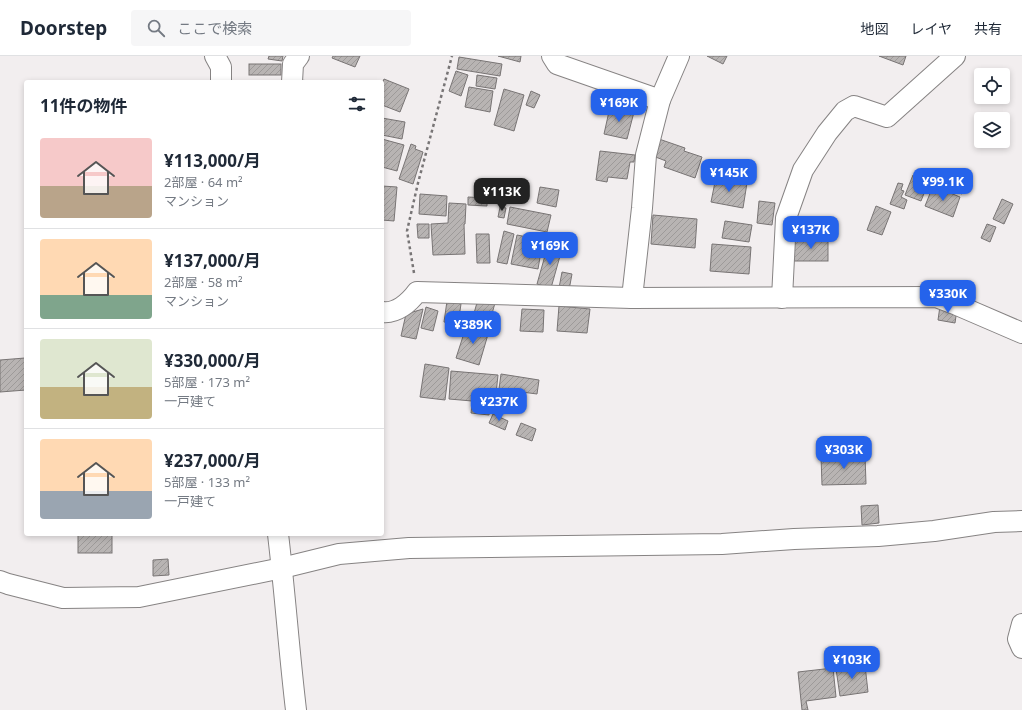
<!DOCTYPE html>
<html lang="ja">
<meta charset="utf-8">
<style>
:root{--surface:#fff;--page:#f6f6f7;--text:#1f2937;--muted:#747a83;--line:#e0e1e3;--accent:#2563eb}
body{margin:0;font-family:"Noto Sans","Noto Sans JP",sans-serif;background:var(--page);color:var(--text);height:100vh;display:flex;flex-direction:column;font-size:15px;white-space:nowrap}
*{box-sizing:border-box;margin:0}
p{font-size:13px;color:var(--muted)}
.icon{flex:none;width:22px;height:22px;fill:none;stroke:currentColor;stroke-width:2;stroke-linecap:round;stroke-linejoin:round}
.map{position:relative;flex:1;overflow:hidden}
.side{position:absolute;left:24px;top:24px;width:360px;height:456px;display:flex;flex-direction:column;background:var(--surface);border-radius:4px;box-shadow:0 2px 6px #0003}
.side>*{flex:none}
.buttons{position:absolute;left:974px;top:12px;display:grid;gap:8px}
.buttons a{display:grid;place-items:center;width:36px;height:36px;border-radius:4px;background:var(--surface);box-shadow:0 2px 6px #0003;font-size:20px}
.price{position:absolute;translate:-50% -34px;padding:0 9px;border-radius:8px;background:var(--accent);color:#fff;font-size:13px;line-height:26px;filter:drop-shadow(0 1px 2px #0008)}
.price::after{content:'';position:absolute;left:50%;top:24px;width:12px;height:9px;margin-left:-6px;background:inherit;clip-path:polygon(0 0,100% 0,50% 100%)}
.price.current{background:#222;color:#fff}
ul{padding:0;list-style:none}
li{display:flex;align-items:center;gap:12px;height:100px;padding:0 16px}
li+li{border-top:1px solid var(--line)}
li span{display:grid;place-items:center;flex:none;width:112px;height:80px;border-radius:4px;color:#555}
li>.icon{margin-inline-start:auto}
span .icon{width:48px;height:48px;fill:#fffc;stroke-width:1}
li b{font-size:17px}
h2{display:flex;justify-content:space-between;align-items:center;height:48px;padding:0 16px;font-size:17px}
header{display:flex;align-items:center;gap:24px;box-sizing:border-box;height:56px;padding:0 20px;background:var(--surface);border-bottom:1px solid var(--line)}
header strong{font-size:19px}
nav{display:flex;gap:22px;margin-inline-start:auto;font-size:14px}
.search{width:280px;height:36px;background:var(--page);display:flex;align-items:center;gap:10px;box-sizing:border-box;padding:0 14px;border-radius:4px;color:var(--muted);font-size:15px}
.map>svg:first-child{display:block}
.building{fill:url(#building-hatch);stroke:#787474}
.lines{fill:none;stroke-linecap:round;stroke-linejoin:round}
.minor-casing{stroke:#868383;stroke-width:22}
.path{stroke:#787576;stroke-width:2.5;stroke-dasharray:3 3;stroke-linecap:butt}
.minor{stroke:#fff;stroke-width:20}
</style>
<header>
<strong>Doorstep</strong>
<div class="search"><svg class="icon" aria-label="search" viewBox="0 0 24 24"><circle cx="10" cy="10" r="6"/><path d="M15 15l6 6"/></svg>ここで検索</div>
<nav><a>地図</a><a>レイヤ</a><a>共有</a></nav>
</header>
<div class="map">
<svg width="1022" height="654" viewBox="0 0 1022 654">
<defs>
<pattern id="building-hatch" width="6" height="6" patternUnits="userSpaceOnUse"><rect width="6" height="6" fill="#b8b4b3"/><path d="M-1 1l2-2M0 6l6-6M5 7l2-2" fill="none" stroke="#9d9a99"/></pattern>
</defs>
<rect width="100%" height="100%" fill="#f2eeef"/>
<g class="building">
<polygon points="269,0 283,0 282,5 268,3"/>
<polygon points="333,0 360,0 355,11 332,2"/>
<polygon points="498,0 521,0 520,6"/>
<polygon points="707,0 727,0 723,8"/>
<polygon points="879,0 906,0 903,9"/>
<polygon points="459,1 502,8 500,20 457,13"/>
<rect x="249" y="8" width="32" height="11"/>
<polygon points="456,15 468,19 461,40 449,35"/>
<polygon points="477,19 497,22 495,33 476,30"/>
<polygon points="384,23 409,33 400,56 382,49 382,28"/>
<polygon points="298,24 328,26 298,26"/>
<polygon points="469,31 493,35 490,56 465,51"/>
<polygon points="504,33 524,39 514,75 494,69"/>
<polygon points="531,35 540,39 534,52 526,49"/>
<polygon points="610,51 634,56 627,83 604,78"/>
<polygon points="382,62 405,66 402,83 382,79"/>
<polygon points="382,83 404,89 397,115 382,111"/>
<polygon points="659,83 685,92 684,95 702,101 695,122 664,111 666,105 653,100"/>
<polygon points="411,88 416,90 415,93 423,96 413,128 399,123"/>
<polygon points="600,95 635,99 634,106 630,106 627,123 608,121 607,126 596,124"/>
<polygon points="935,116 966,128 962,138 952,134 952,133 931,125"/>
<polygon points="913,119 929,125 921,145 905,139"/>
<polygon points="716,121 747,127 743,152 711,146"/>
<polygon points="898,127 903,128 901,134 904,135 901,141 907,144 904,153 890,148"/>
<polygon points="382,130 397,131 394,165 382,164"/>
<polygon points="933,130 960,141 953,161 925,150"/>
<polygon points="540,131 559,134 556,151 537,147"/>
<polygon points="420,138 447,140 446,160 419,158"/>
<polygon points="468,141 487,142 487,150 468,149"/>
<polygon points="1002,143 1013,148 1004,168 993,163"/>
<polygon points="759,145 775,147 772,169 757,167"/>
<polygon points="449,147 466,148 465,168 464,168 465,198 433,199 431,168 448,167"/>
<polygon points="876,150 891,156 882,179 867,174"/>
<polygon points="500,151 506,152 504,162 498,161"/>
<polygon points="510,151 551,159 547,176 507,168"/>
<polygon points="653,159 697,163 695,192 651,188"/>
<polygon points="725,165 752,169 749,186 722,182"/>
<polygon points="417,168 429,168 429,182 418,182"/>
<polygon points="987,168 996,171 990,186 981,182"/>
<polygon points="504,175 514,178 507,208 497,206"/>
<polygon points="476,178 489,178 490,207 477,207"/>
<polygon points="517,179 543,184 538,213 511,208"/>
<rect x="794" y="184" width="34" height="21"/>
<polygon points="712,188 751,191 749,218 710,215"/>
<polygon points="548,189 562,193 551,232 537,228"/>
<polygon points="562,216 572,218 569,234 559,232"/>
<polygon points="478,243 495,247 488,272 471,268"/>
<polygon points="447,245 461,248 458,268 444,266"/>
<polygon points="559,250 590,253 587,277 557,275"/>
<polygon points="940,250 957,253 955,267 938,264"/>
<polygon points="426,251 438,255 433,275 421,272"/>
<polygon points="423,253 416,283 401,280 406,258"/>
<polygon points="522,253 544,254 543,276 520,275"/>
<polygon points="467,268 489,275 479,309 456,302"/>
<polygon points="25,302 26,334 0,336 0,304"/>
<polygon points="425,308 449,312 445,344 420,341"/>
<polygon points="451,315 498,319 495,347 449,343"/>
<polygon points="501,318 539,324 537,338 499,333"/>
<polygon points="472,349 490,351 489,359 471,357"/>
<polygon points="493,358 508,365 505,374 489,367"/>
<polygon points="521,367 536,373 532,385 516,379"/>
<polygon points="865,399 866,428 822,429 821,400"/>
<polygon points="878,449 879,467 862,469 861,450"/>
<rect x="78" y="478" width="34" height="19"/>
<polygon points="168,503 169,519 153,520 153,504"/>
<polygon points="865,609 868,636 840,640 836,613"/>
<polygon points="833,612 836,641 806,645 808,654 802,654 798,616"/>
</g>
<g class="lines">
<g class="minor-casing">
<g id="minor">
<polyline points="215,0 221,11 221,26"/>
<polyline points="552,0 557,8 660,44"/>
<polyline points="292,26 293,8 299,0"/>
<polyline points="632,242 642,152 646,99 660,44 679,0"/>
<polyline points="782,242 786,162 803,114 827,77 845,55 854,50 887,61 955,0"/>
<path d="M382,256C396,258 409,247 417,236L632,242L936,241L957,249L1022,277"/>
<path d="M278,478C285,537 289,595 296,654"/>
<polyline points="0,525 8,528 63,542 139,541 282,512 339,498 409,492 722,488 794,483 878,480 934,475 994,466 1022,465"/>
<polyline points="1022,568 1018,583 1022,592"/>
</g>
</g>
<polyline class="path" points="414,217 407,175 418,127 452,0"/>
<use href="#minor" class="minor"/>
</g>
</svg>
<div class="buttons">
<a><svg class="icon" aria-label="locate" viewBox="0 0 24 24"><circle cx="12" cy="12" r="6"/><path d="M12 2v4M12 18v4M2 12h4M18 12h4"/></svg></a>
<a><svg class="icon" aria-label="layers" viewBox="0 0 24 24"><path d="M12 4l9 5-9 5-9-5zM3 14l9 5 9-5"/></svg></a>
</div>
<b class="price" style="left:619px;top:67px">¥169K</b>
<b class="price" style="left:729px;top:137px">¥145K</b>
<b class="price" style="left:943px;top:146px">¥99.1K</b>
<b class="price current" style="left:502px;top:156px">¥113K</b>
<b class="price" style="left:811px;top:194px">¥137K</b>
<b class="price" style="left:550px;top:210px">¥169K</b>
<b class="price" style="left:948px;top:258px">¥330K</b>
<b class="price" style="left:473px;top:289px">¥389K</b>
<b class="price" style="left:499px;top:366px">¥237K</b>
<b class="price" style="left:844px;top:414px">¥303K</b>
<b class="price" style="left:852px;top:624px">¥103K</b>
<section class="side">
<h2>11件の物件<svg class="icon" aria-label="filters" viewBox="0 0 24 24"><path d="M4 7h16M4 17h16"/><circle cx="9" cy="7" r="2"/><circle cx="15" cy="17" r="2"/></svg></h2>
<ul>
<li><span style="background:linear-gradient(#f6c9c9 60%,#b9a48a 0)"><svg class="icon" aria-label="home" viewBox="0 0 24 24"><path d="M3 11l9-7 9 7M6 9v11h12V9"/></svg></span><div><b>¥113,000/月</b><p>2部屋 · 64 m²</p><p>マンション</p></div></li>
<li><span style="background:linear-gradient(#ffd9b3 70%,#7fa58c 0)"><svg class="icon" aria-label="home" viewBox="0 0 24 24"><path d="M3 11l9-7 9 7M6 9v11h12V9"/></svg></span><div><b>¥137,000/月</b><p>2部屋 · 58 m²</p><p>マンション</p></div></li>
<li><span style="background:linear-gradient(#dfe7d0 60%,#c2b280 0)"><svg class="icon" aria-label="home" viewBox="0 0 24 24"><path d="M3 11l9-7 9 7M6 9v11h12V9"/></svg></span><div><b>¥330,000/月</b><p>5部屋 · 173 m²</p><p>一戸建て</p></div></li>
<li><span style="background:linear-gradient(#ffd9b3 65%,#9aa5b1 0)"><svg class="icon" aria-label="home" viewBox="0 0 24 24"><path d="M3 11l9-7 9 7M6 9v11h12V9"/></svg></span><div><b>¥237,000/月</b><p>5部屋 · 133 m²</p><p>一戸建て</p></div></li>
</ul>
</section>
</div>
